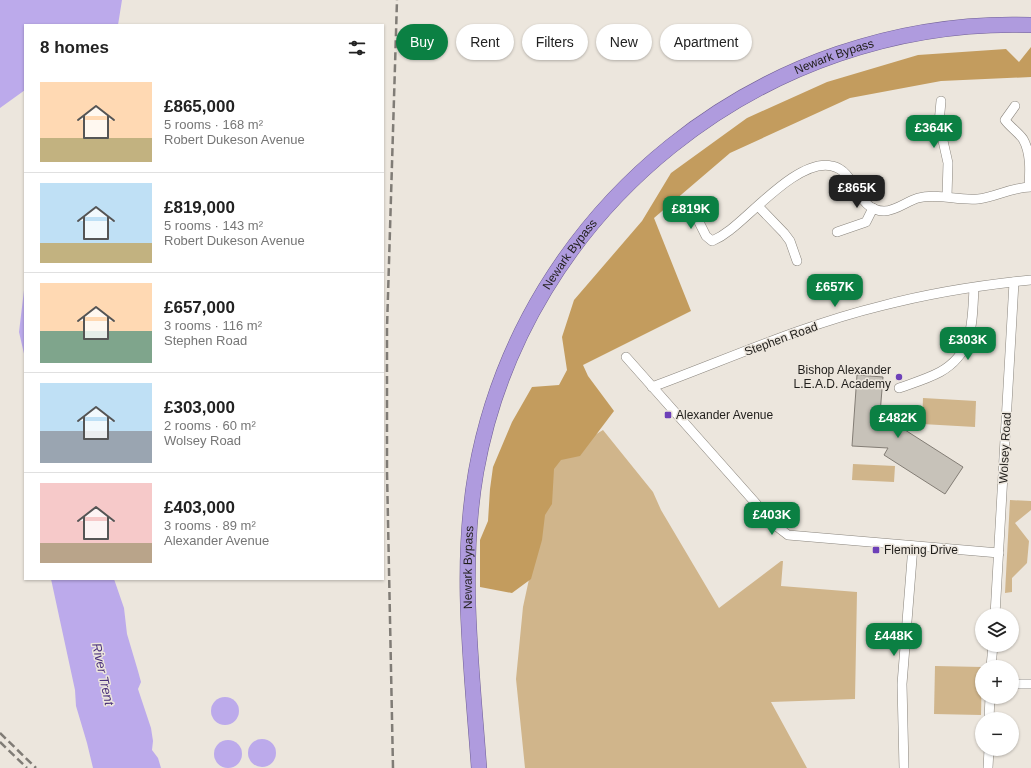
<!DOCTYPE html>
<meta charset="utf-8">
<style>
:root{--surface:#fff;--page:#f2f2f2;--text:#222;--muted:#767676;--line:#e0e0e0;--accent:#0b8043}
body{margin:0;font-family:Helvetica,sans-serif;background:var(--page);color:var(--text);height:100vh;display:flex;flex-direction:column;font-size:15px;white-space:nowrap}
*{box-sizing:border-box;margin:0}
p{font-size:13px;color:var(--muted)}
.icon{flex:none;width:22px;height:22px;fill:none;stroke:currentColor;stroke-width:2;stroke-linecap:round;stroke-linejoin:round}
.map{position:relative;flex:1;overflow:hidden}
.side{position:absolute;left:24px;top:24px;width:360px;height:556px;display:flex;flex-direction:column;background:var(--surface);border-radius:0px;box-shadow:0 1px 3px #0004}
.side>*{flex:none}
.guide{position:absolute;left:396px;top:24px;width:380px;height:36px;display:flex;gap:8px}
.fabs{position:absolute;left:975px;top:608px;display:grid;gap:8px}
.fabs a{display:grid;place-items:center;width:44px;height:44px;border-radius:50%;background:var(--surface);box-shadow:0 1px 3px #0004;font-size:20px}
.price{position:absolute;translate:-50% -34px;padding:0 9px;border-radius:8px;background:var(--accent);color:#fff;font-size:13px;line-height:26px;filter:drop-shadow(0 1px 2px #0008)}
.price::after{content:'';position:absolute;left:50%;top:24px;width:12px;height:9px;margin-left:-6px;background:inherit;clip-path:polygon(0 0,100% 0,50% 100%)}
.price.active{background:#222;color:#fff}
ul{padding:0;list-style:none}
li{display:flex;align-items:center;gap:12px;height:100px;padding:0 16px}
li+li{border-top:1px solid var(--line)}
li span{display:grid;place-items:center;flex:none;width:112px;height:80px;border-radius:0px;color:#555}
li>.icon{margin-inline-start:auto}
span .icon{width:48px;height:48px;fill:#fffc;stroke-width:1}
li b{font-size:17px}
h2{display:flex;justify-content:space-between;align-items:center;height:48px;padding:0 16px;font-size:17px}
.chip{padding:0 14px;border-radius:18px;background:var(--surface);box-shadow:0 1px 3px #0004;font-size:14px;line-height:36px}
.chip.active{background:var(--accent);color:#fff}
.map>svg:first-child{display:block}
.green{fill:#d0b58b}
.forest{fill:#c39c5e}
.water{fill:#bcaaeb}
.building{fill:#c7c2b9;stroke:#837d75}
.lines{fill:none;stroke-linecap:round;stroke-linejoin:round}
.minor-casing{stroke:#8a857d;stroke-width:10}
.trunk-casing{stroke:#705f95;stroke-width:16}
.minor{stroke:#fff;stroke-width:9}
.trunk{stroke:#af9bde;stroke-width:15}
.rail{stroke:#807c76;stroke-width:2.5;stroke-dasharray:8 4;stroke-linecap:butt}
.poi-dot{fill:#6d40b8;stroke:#ece6dd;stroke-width:1.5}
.labels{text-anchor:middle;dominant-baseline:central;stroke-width:3;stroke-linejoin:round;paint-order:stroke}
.street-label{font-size:12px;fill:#201e1b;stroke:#ece6dd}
.poi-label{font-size:12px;fill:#201e1b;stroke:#ece6dd;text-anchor:start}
.water-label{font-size:13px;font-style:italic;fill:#4a307b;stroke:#ece6dd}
</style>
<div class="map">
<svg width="1031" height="768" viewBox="0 0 1031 768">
<rect width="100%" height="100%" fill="#ece6dd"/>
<g class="green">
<polygon points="923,398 976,401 975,427 922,424"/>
<polygon points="603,430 653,492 661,510 719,608 781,561 783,561 781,586 857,592 855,699 771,702 807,768 525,768 516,679 523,607 555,459"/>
<polygon points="853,464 895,466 894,482 852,480"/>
<polygon points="1010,500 1031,501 1031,510 1015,523 1029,541 1027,563 1012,578 1012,592 1005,593"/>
<polygon points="935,666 982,667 981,715 934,714"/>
</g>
<polygon class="forest" points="1031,47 1031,77 941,81 850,98 730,153 654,218 691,311 583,365 588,376 614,411 580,456 561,460 554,469 552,504 545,515 542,540 531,579 512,593 480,587 480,540 488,521 490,489 493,467 512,422 532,387 559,385 567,370 562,337 574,300 642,221 671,173 747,118 827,82 918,55 1006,49 1019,62"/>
<g class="water">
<polygon points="0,0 122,0 118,25 25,25 25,90 0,108"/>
<polygon points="25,282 25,388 25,358 19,332"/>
<polygon points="51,579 114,579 124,608 127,634 138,671 141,682 138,689 151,728 153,741 152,750 158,758 161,768 93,768 87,743 76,706 75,690"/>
<circle cx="225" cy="711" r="14"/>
<circle cx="262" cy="753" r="14"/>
<circle cx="228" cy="754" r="14"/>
</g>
<polygon class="building" points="857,375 883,377 880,414 963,467 945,494 884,455 888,448 852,446"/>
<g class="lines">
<g class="minor-casing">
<g id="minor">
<polyline points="941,101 939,123 948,163 947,196"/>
<path d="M1015,106L1005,120C1010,127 1018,132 1023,139C1031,153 1030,171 1029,186"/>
<path d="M689,202L706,236L712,241C719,238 725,234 730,230C754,212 800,158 832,166C857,171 856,211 884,211C896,211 907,201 918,198C938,193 958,201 978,199C996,197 1012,187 1031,187"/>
<polyline points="758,206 784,233 790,241 797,261"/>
<polyline points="837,232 866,222 873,208"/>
<polyline points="626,357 775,525 788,535 999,553"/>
<path d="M652,387C728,359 803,325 881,306C930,293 981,285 1031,280"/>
<path d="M899,388C913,383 927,379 940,372C974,353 972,322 974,288"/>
<polyline points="995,615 1014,282"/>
<polyline points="991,667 993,645"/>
<polyline points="1012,684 1031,684"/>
<polyline points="989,719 990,697"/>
<polyline points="904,768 902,684 913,546"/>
<polyline points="988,768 989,749"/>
</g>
</g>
<g class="trunk-casing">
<g id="trunk">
<path id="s1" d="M479,768C472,670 459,570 476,472C523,208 764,16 1031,25"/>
</g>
</g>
<use href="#minor" class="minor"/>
<use href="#trunk" class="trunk"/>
<g class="rail">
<polyline points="0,733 36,768"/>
<polyline points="0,742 27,768"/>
<polyline points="393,768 387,471 387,328 397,0"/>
</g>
</g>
<g class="poi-dot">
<circle cx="899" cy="377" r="4"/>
<rect x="664" y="411" width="8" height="8" rx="2"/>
<rect x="872" y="546" width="8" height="8" rx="2"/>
</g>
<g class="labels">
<g class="street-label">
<text stroke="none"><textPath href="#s1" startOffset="872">Newark Bypass</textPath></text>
<text stroke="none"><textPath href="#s1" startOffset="536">Newark Bypass</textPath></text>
<text transform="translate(781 339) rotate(-20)">Stephen Road</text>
<text transform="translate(1005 448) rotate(-87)">Wolsey Road</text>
<text stroke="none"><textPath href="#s1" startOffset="201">Newark Bypass</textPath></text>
</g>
<g class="poi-label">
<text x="891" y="370" text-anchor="end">Bishop Alexander<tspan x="891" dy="14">L.E.A.D. Academy</tspan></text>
<text x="676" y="415">Alexander Avenue</text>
<text x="884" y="550">Fleming Drive</text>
</g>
<g class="water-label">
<text transform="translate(103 674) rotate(78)">River Trent</text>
</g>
</g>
</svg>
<div class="fabs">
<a><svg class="icon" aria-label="layers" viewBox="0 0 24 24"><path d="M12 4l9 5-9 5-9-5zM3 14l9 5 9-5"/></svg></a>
<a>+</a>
<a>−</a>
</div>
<b class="price" style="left:934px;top:149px">£364K</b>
<b class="price active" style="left:857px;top:209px">£865K</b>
<b class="price" style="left:691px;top:230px">£819K</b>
<b class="price" style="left:835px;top:308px">£657K</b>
<b class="price" style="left:968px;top:361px">£303K</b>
<b class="price" style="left:898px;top:439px">£482K</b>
<b class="price" style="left:772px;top:536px">£403K</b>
<b class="price" style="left:894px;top:657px">£448K</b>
<div class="guide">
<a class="chip active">Buy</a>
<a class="chip">Rent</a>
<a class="chip">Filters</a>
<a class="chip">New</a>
<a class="chip">Apartment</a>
</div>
<section class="side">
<h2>8 homes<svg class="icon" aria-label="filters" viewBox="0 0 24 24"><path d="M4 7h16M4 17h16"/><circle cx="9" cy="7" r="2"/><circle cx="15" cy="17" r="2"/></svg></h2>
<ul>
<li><span style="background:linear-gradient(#ffd9b3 70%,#c2b280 0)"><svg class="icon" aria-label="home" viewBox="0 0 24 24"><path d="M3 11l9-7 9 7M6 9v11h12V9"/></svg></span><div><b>£865,000</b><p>5 rooms · 168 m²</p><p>Robert Dukeson Avenue</p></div></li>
<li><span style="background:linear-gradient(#bfe0f5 75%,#c2b280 0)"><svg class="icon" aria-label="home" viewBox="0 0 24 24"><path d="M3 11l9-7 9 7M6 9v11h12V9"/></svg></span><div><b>£819,000</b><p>5 rooms · 143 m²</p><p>Robert Dukeson Avenue</p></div></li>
<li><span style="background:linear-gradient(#ffd9b3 60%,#7fa58c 0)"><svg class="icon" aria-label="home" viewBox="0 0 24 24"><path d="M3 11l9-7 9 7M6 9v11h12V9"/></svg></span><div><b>£657,000</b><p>3 rooms · 116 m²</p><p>Stephen Road</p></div></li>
<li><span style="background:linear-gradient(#bfe0f5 60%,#9aa5b1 0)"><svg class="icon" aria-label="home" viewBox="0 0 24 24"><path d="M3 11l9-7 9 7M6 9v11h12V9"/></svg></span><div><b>£303,000</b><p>2 rooms · 60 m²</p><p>Wolsey Road</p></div></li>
<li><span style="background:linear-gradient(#f6c9c9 75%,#b9a48a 0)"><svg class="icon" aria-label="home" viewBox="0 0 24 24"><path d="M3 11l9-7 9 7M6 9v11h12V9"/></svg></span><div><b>£403,000</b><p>3 rooms · 89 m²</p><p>Alexander Avenue</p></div></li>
</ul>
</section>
</div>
